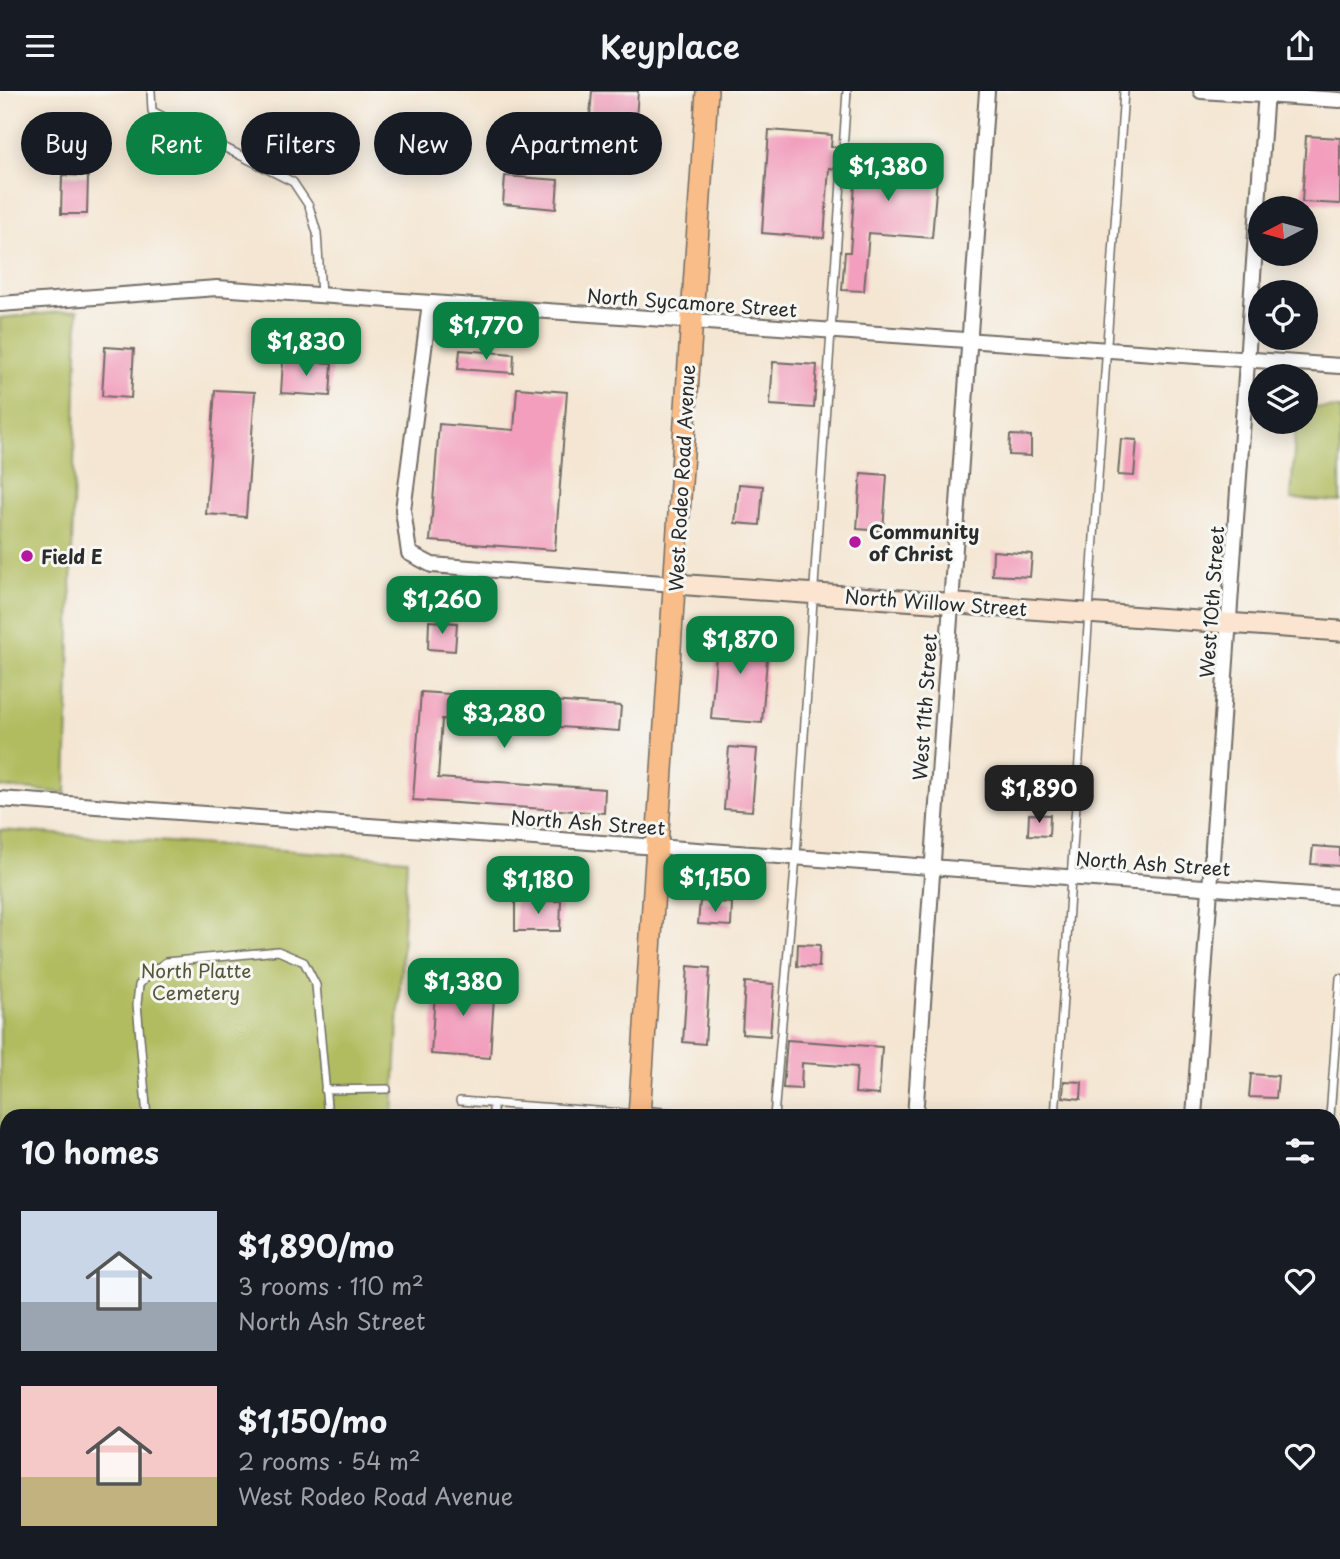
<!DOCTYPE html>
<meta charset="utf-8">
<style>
:root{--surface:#171b24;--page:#20242c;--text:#f1f3f6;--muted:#9ea1a6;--accent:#0b8043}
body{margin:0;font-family:"Playpen Sans",sans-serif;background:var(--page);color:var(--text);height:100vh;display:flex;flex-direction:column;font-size:26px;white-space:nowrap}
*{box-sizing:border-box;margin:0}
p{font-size:23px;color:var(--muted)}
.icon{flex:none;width:38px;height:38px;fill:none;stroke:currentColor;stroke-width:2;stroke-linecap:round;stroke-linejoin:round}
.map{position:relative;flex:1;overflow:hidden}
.details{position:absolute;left:0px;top:1018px;width:1340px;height:450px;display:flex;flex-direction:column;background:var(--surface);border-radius:21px 21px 0 0;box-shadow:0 4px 18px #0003}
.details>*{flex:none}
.top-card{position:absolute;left:21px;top:21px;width:700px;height:63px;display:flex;gap:14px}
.needle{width:46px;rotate:264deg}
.buttons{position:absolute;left:1248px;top:105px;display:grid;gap:14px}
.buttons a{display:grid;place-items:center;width:70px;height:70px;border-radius:50%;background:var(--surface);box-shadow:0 4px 18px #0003;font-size:35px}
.price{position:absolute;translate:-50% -60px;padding:0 16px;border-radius:14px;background:var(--accent);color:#fff;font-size:23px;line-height:46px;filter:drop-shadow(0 2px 4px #0008)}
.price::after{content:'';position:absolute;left:50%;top:42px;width:21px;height:16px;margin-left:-10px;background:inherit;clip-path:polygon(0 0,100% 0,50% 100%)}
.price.selected{background:#222;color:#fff}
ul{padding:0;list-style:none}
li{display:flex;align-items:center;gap:21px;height:175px;padding:0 21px}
li span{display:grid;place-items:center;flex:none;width:196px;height:140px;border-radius:0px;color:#555}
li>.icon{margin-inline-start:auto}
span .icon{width:84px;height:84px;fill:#fffc;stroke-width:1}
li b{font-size:30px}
h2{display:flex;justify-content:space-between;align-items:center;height:84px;padding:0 21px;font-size:30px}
.pill{padding:0 24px;border-radius:32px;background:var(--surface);box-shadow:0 4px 18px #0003;font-size:24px;line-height:63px}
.pill.selected{background:var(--accent);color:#fff}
header{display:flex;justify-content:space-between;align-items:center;height:91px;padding:0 21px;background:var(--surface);font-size:32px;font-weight:600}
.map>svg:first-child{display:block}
.green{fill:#b0bc5e;stroke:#6e7444;stroke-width:2}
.building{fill:#f29ebc}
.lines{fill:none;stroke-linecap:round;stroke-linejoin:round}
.service-casing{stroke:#716c65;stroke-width:10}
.minor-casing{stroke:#716c65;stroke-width:18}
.secondary-casing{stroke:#716c65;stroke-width:23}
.primary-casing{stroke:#716c65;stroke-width:24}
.service{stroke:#fff;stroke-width:7}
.minor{stroke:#fff;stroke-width:14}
.secondary{stroke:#fce5d0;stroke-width:19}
.primary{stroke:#f8bd89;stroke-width:21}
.poi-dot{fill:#b5179e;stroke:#f6f6f2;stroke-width:2.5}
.labels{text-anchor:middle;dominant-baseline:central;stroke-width:6;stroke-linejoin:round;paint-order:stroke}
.street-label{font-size:19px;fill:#2b2b2b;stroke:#f6f6f2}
.poi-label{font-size:19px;font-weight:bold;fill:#2b2b2b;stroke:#f6f6f2;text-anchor:start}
.park-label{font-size:19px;fill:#53563a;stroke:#f6f6f2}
</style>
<header><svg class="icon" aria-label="menu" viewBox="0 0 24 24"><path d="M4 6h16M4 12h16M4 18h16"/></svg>Keyplace<svg class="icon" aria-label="share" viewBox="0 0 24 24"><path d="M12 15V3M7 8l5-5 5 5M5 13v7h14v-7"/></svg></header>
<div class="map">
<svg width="1340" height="1468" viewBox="0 0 1340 1468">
<rect width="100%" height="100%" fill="#f6f6f2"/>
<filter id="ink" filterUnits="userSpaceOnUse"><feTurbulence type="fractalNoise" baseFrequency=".0143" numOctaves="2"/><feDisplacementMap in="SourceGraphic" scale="14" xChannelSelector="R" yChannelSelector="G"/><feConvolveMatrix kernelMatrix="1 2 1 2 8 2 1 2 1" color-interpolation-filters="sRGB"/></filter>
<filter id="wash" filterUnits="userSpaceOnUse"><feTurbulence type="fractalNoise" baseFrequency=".00686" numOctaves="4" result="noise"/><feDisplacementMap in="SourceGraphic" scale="28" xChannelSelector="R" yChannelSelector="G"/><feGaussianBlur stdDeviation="1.57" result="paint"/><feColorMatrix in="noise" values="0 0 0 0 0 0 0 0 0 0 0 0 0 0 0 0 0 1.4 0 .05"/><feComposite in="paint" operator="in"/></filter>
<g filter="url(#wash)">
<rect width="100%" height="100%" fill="#f4e6d2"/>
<g class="green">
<polygon points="78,219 66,702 0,696 0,227"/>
<polygon points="1306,316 1340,318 1340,411 1291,408 1296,331 1306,331"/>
<polygon points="0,739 407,768 393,1025 7,1026 7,1461 579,1461 579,1468 0,1468"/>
</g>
<g id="blocks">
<g class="building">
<polygon points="592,0 638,0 636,29 590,26"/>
<polygon points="769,39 832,44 831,56 837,56 836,78 829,77 824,147 762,142"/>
<polygon points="1306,45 1340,47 1340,113 1302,111"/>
<polygon points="849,57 939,64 932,147 869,142 864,200 842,199 845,161 850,161 856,79 848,79"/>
<polygon points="62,84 88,85 87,123 61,123"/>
<polygon points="505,85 558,89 556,118 503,113"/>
<polygon points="105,256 134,258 131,307 102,305"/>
<polygon points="460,259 514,263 513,282 458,278"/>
<polygon points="283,269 332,272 330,305 281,302"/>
<polygon points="773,271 817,274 814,317 770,314"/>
<polygon points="517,297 567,301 555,459 430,450 439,333 514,339"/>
<polygon points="215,299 255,301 246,426 206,423"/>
<polygon points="1010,344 1031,345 1031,365 1009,364"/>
<polygon points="1121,348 1137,349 1134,385 1118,384"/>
<polygon points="861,382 887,384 883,440 857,438"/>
<polygon points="739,393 763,395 760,434 735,432"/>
<polygon points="993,460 1032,463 1030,486 992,484"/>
<polygon points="397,497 423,499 422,513 396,511"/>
<polygon points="429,530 457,532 455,560 428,558"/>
<polygon points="718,538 769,542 762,632 711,628"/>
<polygon points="421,601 621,615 619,640 442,628 438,687 605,698 604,722 413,709"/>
<polygon points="729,656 757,658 752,720 724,718"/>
<polygon points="1029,723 1050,724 1049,745 1028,744"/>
<polygon points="1313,755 1340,757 1340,775 1311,773"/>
<polygon points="515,810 561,810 560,840 515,840"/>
<polygon points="700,810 732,812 731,835 698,833"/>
<polygon points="798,853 820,854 819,876 797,875"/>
<polygon points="688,875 710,877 705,953 683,951"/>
<polygon points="436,886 495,890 490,967 431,963"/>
<polygon points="745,891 774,893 770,945 742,943"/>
<polygon points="787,949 882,956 879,1004 855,1002 857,976 802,972 801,998 783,997"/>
<polygon points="1251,983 1278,985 1276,1007 1249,1006"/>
<polygon points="1064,990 1082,991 1081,1008 1063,1006"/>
</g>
</g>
</g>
<g filter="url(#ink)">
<use href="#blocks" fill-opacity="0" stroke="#716c65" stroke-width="2"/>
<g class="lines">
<g class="service-casing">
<g id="service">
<polyline points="151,0 152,20 293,91 309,115 317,142 321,204"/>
<polyline points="325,999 387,998"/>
<polyline points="460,1010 638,1023"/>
<polyline points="147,1026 137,913 139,894 149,883 166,871 278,860 304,871 316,894 328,1026"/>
<polyline points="493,1026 493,1012"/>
<polyline points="774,1026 796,765 847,0"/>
<polyline points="1055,1026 1124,0"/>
<polyline points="1330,1026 1340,887"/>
<polyline points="158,1461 162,1468"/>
<polyline points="439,1468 606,1462"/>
<polyline points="746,1468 746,1461"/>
<polyline points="1024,1468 1024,1461"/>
<polyline points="1301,1468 1301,1461"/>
</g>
</g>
<g class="minor-casing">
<g id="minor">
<polyline points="1201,0 1340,9"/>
<polyline points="430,212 403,419 409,462 432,474 675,493"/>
<polyline points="0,213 217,197 1340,275"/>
<path d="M0,708C447,742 893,772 1340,806"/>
<polyline points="639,1023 676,1026"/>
<polyline points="915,1026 987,0"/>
<polyline points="1194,1026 1266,0"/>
<polyline points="1334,1068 1340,1068"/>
<polyline points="1334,1331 1340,1332"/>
<polyline points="884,1468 884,1461"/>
<polyline points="1163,1468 1163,1461"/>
</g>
</g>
<g class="secondary-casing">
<polyline id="secondary" points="675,493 1340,540"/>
</g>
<g class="primary-casing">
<g id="primary">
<polyline points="639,1026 707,0"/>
<polyline points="608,1468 609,1461"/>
</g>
</g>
<use href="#service" class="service"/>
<use href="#minor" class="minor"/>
<use href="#secondary" class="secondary"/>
<use href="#primary" class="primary"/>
</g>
</g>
<g class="poi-dot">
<circle cx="855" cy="451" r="7"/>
<circle cx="27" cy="465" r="7"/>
</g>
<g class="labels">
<g class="street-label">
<text transform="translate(692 211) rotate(4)">North Sycamore Street</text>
<text transform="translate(681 387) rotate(-87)">West Rodeo Road Avenue</text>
<text transform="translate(936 511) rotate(4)">North Willow Street</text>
<text transform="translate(1211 511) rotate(-86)">West 10th Street</text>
<text transform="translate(924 616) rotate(-86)">West 11th Street</text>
<text transform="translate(588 731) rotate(4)">North Ash Street</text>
<text transform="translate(1153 772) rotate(4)">North Ash Street</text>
</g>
<g class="poi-label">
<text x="869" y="440">Community<tspan x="869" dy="22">of Christ</tspan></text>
<text x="41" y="465">Field E</text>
</g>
<g class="park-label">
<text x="196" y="879">North Platte<tspan x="196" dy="22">Cemetery</tspan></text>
</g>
</g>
</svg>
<div class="buttons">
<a><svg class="needle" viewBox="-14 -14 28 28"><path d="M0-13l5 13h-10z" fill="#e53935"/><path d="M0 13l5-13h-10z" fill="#9ea1a6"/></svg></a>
<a><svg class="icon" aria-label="locate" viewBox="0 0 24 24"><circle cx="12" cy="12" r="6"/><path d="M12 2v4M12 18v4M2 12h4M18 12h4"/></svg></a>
<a><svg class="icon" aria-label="layers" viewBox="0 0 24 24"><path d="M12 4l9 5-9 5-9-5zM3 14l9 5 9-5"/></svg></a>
</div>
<b class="price" style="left:888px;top:112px">$1,380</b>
<b class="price" style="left:486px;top:271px">$1,770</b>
<b class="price" style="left:306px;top:287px">$1,830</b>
<b class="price" style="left:442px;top:545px">$1,260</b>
<b class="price" style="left:740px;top:585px">$1,870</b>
<b class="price" style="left:504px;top:659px">$3,280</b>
<b class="price selected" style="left:1039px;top:734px">$1,890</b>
<b class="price" style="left:715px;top:823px">$1,150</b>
<b class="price" style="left:538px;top:825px">$1,180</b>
<b class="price" style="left:463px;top:927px">$1,380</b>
<div class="top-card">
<a class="pill">Buy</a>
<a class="pill selected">Rent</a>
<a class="pill">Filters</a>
<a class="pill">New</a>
<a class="pill">Apartment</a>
</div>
<section class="details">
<h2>10 homes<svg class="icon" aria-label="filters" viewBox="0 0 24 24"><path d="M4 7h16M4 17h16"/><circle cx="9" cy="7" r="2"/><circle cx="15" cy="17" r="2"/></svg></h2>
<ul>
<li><span style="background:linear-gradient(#c9d6e8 65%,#9aa5b1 0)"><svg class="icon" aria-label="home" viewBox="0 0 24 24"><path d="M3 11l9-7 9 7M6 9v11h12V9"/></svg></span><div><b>$1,890/mo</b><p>3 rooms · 110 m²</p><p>North Ash Street</p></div><svg class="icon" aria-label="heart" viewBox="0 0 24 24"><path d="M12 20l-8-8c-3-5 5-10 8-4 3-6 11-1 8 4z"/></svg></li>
<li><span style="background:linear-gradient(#f6c9c9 65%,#c2b280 0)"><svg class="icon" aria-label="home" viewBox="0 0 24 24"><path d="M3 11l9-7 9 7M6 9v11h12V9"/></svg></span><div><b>$1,150/mo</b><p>2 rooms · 54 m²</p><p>West Rodeo Road Avenue</p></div><svg class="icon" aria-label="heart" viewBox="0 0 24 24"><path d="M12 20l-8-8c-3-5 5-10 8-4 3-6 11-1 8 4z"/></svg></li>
</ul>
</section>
</div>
